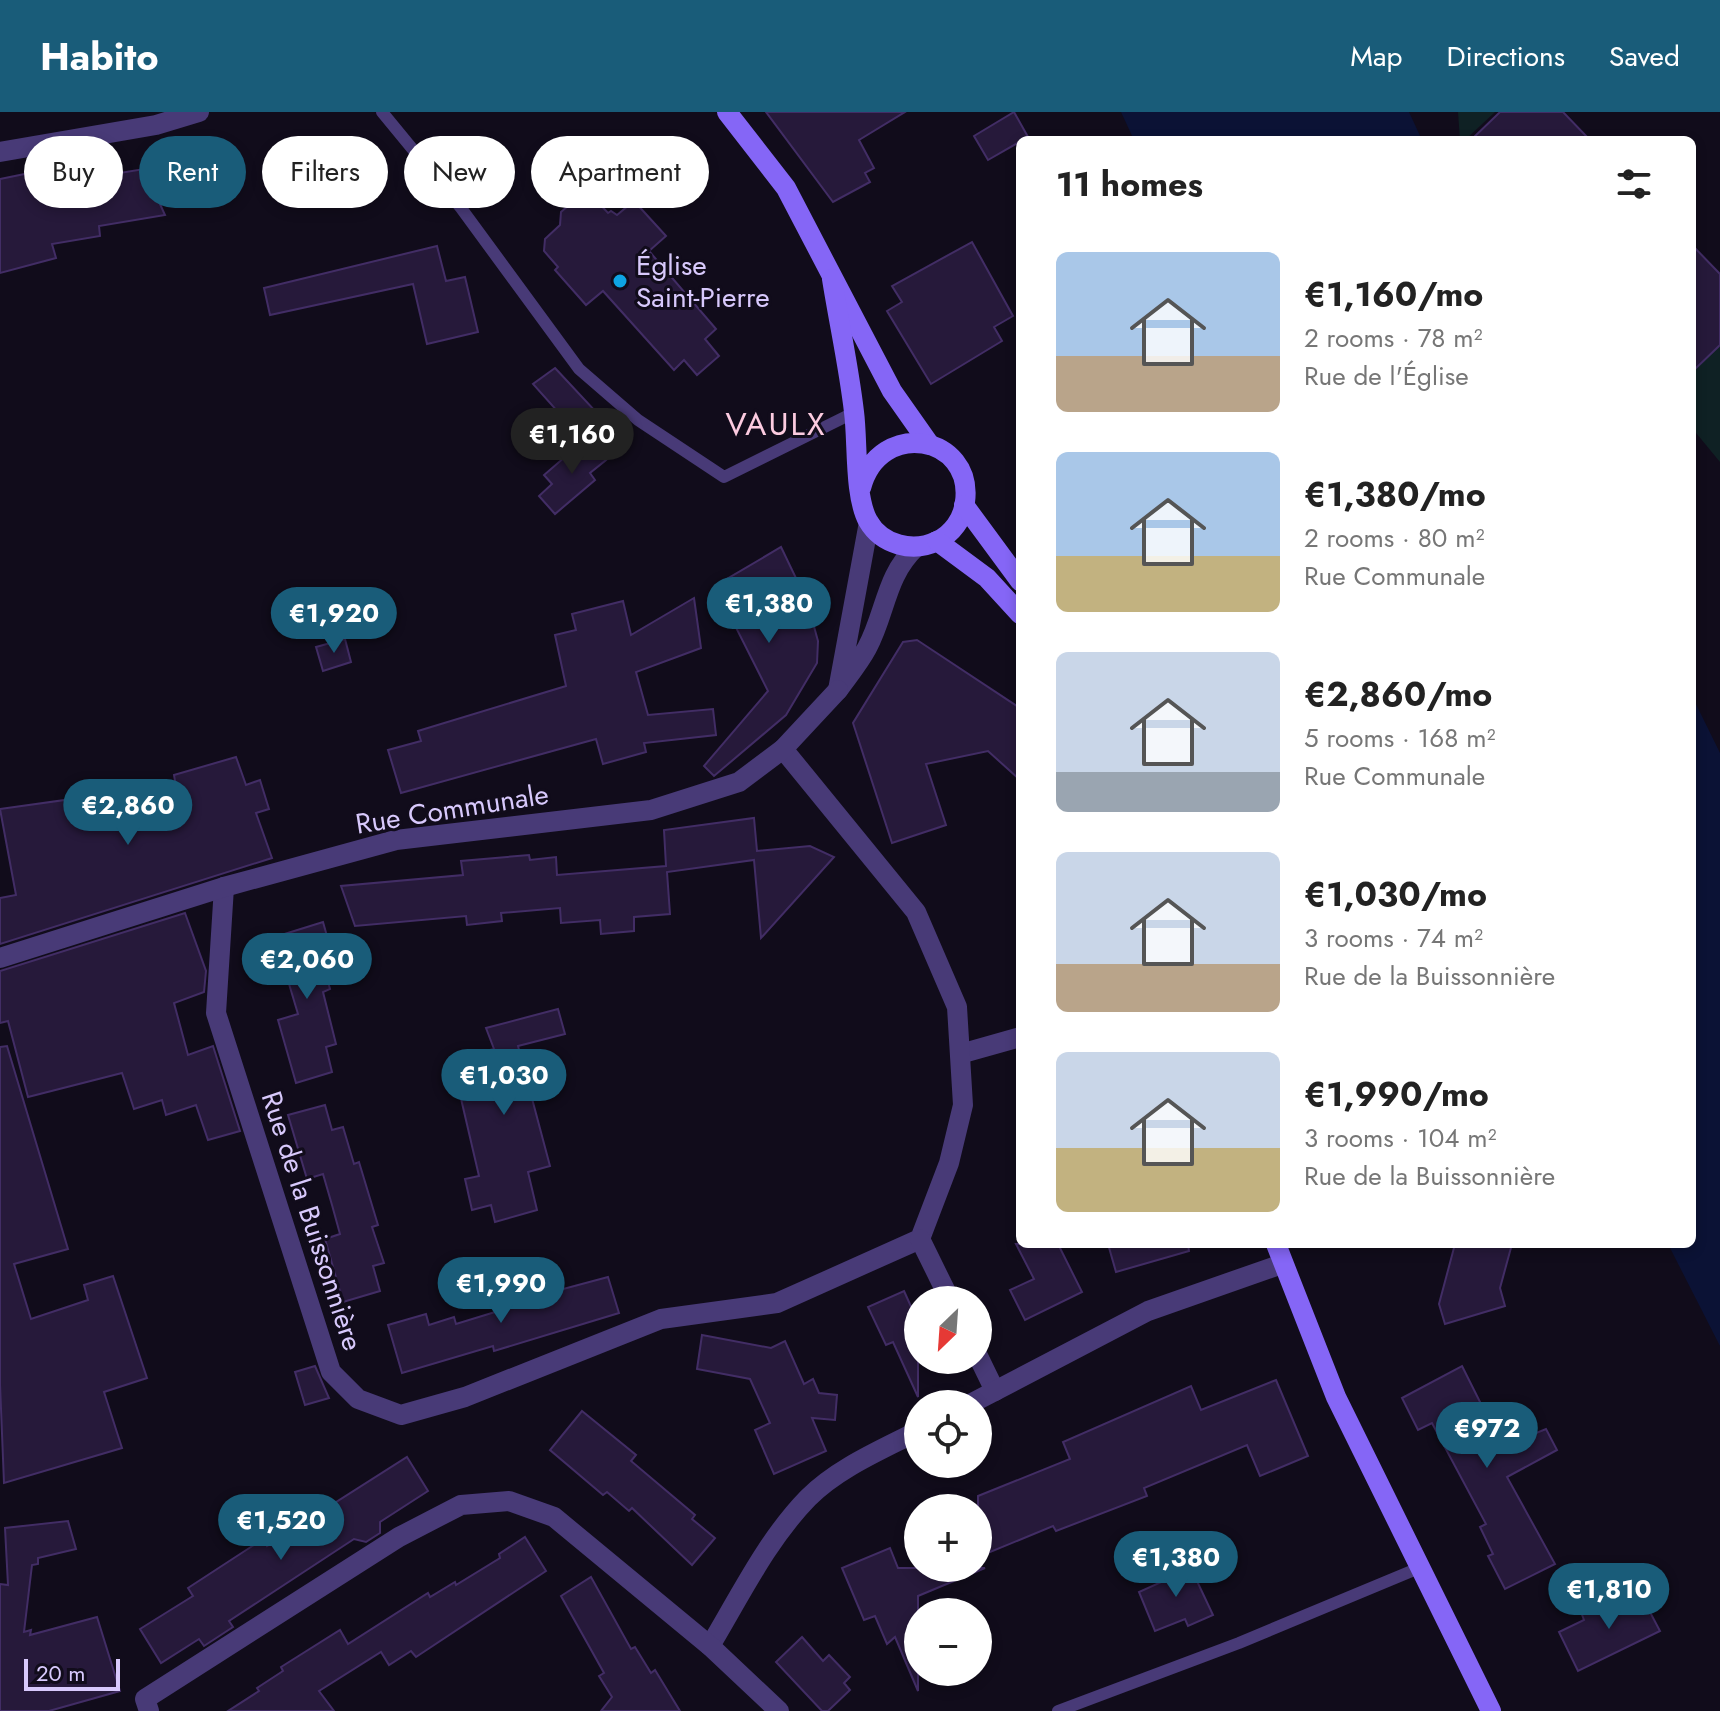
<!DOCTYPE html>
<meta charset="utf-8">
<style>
:root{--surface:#fff;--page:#f2f2f2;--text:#222;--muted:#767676;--accent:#195c79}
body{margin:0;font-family:Jost,sans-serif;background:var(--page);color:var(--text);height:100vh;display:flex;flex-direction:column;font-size:30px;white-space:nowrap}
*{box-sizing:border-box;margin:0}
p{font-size:26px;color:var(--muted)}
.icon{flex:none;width:44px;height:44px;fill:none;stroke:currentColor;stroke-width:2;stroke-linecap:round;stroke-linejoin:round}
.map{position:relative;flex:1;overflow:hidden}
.sheet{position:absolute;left:1016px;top:24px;width:680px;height:1112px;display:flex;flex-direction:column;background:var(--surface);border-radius:12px;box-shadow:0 4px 12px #0003}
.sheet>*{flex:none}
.guide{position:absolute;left:24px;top:24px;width:760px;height:72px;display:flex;gap:16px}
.needle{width:52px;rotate:205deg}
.controls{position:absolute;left:904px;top:1174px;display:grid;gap:16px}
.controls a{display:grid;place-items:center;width:88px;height:88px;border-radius:50%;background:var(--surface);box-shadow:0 4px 12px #0003;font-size:40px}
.scale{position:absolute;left:24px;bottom:20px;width:96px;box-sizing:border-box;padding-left:8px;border:4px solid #d8c9fc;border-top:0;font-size:22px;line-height:28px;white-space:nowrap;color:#d8c9fc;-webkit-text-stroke:6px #110c1b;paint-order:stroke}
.price{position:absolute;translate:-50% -68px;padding:0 18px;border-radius:28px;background:var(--accent);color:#fff;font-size:26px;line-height:52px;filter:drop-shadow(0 2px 4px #0008)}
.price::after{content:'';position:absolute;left:50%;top:48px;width:24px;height:18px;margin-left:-12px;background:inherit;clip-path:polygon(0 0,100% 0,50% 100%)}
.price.current{background:#222;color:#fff}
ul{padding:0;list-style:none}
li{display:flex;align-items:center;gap:24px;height:200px;padding:0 40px}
li span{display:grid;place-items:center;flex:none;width:224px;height:160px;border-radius:12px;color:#555}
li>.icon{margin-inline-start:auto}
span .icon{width:96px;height:96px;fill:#fffc;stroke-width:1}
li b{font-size:34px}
h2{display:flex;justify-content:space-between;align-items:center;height:96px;padding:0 40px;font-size:34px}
.chip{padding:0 28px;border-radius:36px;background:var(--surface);box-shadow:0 4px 12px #0003;font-size:28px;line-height:72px}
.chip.current{background:var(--accent);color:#fff}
header{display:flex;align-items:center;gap:48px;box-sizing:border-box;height:112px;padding:0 40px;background:var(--accent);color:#fff}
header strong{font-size:38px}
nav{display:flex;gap:44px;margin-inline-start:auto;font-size:28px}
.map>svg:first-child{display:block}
.green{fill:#0f2124}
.water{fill:#0b1235}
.building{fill:#26193a;stroke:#422d65;stroke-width:2}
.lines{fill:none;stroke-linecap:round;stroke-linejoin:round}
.service{stroke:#483a77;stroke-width:12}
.pedestrian{stroke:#483a77;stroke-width:20}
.minor{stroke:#483a77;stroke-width:20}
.secondary{stroke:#8566f6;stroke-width:20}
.poi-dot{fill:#0ea4e3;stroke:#110c1b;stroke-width:3}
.labels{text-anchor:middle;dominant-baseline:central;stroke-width:6;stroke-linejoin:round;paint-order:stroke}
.poi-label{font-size:28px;fill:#d8c9fc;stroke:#110c1b;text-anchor:start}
.street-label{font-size:28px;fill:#d8c9fc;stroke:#110c1b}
.quarter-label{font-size:32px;letter-spacing:2px;fill:#fccbe0;stroke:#110c1b}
</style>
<header>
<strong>Habito</strong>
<nav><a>Map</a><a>Directions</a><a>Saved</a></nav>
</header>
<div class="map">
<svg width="1720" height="1599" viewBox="0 0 1720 1599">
<rect width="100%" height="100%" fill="#110c1b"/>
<g class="green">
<polygon points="1458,0 1495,0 1465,28 1460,28"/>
<polygon points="1720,233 1720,350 1692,316 1692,260"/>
</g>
<g class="water">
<polygon points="1121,0 1409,0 1422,28 1134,28"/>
<polygon points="1692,584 1720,641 1720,1234 1668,1132 1692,1132"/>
</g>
<g class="building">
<polygon points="766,0 905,0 859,28 874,56 865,61 870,70 833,90"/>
<polygon points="1014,0 1028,25 988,48 974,24"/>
<polygon points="1500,0 1563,0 1590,28 1471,28"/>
<polygon points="54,56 58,71 144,57 165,103 99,114 100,124 52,132 56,146 0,161 0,67"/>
<polygon points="576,87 596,88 608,101 611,99 617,103 634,89 666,124 649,139 716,217 705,227 719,244 697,263 684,248 674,258 603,179 586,193 555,158 558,155 544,139 545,127 560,113 561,100"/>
<polygon points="972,130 1013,204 994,215 1002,229 931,272 887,199 902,190 892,174"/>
<polygon points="1692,133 1720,162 1720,233 1692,260"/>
<polygon points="437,134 446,169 465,165 478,220 427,232 413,172 270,203 264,176"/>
<polygon points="555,256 598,302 575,319 533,272"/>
<polygon points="587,326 606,348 590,361 595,368 555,402 539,384 552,372 544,363"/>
<polygon points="781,435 807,489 818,529 817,551 786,603 714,664 704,654 768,579 715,474"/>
<polygon points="694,486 701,536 636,560 648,603 713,597 716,623 644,631 646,640 603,652 596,627 401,681 388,638 421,629 418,619 566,574 555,523 576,518 572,502 623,489 631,523"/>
<polygon points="345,527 351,550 323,559 316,535"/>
<polygon points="917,528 1020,596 1020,668 988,639 926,652 946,713 892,731 853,611 903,530"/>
<polygon points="236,645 246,673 260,668 269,697 256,701 272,746 0,832 0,786 16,783 0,697 65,688 66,695 126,687 176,675 174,663"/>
<polygon points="754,706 757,739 810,734 834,745 761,826 754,748 667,760 670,802 634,805 634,819 601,822 600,808 561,811 560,796 501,801 502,809 467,813 466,804 355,814 341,774 463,763 461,749 529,743 530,748 556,745 557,763 666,754 664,718"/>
<polygon points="185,801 206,859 204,880 174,891 188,943 213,934 240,1019 208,1028 196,993 166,1003 162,988 134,997 122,961 28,985 8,909 0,911 0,859"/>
<polygon points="323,810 334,849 323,852 330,877 323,880 336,932 326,935 332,960 296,971 278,908 298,902 275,825"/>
<polygon points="558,897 565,922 518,934 550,1054 528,1060 537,1098 495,1110 491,1093 472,1098 465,1067 479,1064 452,948 494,937 486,916"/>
<polygon points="7,934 68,1137 14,1152 31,1207 88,1188 84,1173 113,1164 147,1266 104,1280 122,1336 4,1371 0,1272 0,935"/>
<polygon points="325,993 332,1018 343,1015 354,1052 359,1050 378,1113 372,1115 384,1151 373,1154 380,1179 343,1190 325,1127 340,1122 332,1093 323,1062 307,1067 288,1003"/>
<polygon points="1016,1132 1058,1132 1082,1180 1025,1208 1010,1178 1034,1167"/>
<polygon points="1108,1132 1188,1132 1189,1139 1116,1160"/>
<polygon points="1455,1132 1512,1132 1500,1176 1505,1194 1445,1212 1439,1192"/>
<polygon points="608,1165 619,1201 494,1239 493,1234 402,1261 388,1213 426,1202 429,1213 454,1205 456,1212 508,1196 507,1192"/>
<polygon points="904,1179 918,1210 918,1285 893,1230 886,1233 868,1195"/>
<polygon points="702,1223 771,1236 785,1229 804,1272 813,1267 819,1281 837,1283 835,1308 812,1306 826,1339 774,1362 755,1318 770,1311 750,1267 697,1257"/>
<polygon points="315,1254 329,1286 305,1293 295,1260"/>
<polygon points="1462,1254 1489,1308 1500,1302 1514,1330 1546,1317 1557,1338 1507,1365 1555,1452 1505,1477 1488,1444 1493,1442 1480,1415 1486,1412 1432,1311 1418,1318 1402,1286"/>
<polygon points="1276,1268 1308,1344 1260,1364 1247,1333 1144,1376 1147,1384 1056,1419 1053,1414 978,1445 978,1384 1070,1347 1063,1330 1191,1274 1201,1298"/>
<polygon points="582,1299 636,1343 631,1349 695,1403 692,1407 715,1426 692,1453 632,1396 629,1399 607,1380 603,1383 550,1338"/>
<polygon points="407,1345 428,1379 380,1410 380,1421 366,1430 354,1427 229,1509 233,1515 204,1534 199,1527 161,1551 140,1517 193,1484 188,1476 263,1427 267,1434"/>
<polygon points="68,1409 76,1437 38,1446 38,1452 32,1453 24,1520 31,1518 30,1523 97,1505 120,1579 49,1599 0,1599 0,1472 8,1473 5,1416"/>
<polygon points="525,1425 546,1459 416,1545 411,1539 389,1553 381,1540 319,1579 334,1599 228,1599 259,1579 257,1576 283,1559 281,1555 340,1518 348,1532 428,1481 430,1485 455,1470 456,1473 500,1446 499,1442"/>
<polygon points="890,1436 898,1456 985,1456 918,1484 918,1579 895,1525 887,1532 875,1504 864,1508 842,1456"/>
<polygon points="1188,1450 1213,1503 1188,1514 1185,1507 1155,1519 1139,1480 1168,1467 1165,1460"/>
<polygon points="591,1465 631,1537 635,1535 651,1561 655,1558 680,1599 601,1599 612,1585 599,1564 604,1561 561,1484"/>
<polygon points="1641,1483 1660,1519 1578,1559 1559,1520 1584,1508 1581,1500"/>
<polygon points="802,1525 823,1549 829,1543 850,1565 844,1571 850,1578 828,1599 822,1599 776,1550"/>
</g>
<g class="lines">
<g class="service">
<polyline points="382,0 461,96 579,257 638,308 724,365 855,300"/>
<polyline points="1058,1599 1239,1531 1419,1456"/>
</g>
<polyline class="pedestrian" points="960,942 1020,925"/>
<g class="minor">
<polyline points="0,40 156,13 199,0"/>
<path d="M869,410L838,578C848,564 859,551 867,536C886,501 885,464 916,435"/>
<polyline points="224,775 216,901 331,1260 358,1287 401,1303 465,1285 661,1207 777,1191 920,1127 949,1051 963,993 957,895 916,800 783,637"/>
<polyline points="0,846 224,775 396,728 651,698 739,670 783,637 838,578"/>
<polyline points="920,1127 950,1188"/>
<polyline points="978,1244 995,1279"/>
<polyline points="970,1292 1148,1199 1282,1152"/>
<path d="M710,1534C740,1484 767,1428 808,1386C838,1356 881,1338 918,1319"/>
<polyline points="149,1599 145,1587 399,1425 461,1393 509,1389 554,1405 710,1534 779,1599"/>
</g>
<g class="secondary">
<polyline points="727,0 786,76 892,279 930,333"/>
<path d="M832,167C839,211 849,256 854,300C858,330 854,383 868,409C882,433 913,441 937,429C952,422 963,407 965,390C974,323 879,306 861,376"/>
<polyline points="964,393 1020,469"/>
<polyline points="937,429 987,466 1020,502"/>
<polyline points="1276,1132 1336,1285 1491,1599"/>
</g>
</g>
<circle class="poi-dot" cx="620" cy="169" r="8"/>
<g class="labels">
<g class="poi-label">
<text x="636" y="153">Église<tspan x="636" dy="32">Saint-Pierre</tspan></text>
</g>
<g class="street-label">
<text transform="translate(452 697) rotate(-9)">Rue Communale</text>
<text transform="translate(312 1109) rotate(72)">Rue de la Buissonnière</text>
</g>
<g class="quarter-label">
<text x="776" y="312">VAULX</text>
</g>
</g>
</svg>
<div class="controls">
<a><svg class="needle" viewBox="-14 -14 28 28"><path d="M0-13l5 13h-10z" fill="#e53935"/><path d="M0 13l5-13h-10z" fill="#767676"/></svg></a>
<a><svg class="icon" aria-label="locate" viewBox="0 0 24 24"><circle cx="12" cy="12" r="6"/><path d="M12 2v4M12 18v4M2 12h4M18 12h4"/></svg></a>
<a>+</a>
<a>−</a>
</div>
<div class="scale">20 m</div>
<b class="price current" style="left:572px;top:364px">€1,160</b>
<b class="price" style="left:769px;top:533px">€1,380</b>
<b class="price" style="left:334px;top:543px">€1,920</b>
<b class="price" style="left:128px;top:735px">€2,860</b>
<b class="price" style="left:307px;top:889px">€2,060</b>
<b class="price" style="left:504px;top:1005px">€1,030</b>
<b class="price" style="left:501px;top:1213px">€1,990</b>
<b class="price" style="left:1487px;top:1358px">€972</b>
<b class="price" style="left:281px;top:1450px">€1,520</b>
<b class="price" style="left:1176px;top:1487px">€1,380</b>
<b class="price" style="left:1609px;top:1519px">€1,810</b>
<div class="guide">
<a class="chip">Buy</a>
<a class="chip current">Rent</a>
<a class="chip">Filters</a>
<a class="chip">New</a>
<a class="chip">Apartment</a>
</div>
<section class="sheet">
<h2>11 homes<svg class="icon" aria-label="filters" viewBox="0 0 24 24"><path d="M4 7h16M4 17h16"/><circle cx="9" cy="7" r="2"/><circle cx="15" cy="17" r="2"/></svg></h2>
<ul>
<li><span style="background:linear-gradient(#a9c7e8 65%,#b9a48a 0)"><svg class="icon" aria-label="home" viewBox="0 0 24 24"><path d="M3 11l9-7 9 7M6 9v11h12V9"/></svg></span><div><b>€1,160/mo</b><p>2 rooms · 78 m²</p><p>Rue de l'Église</p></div></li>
<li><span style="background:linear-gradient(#a9c7e8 65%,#c2b280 0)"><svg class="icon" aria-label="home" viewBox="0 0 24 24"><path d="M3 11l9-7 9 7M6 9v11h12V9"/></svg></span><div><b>€1,380/mo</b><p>2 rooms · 80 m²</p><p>Rue Communale</p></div></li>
<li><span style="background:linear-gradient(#c9d6e8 75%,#9aa5b1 0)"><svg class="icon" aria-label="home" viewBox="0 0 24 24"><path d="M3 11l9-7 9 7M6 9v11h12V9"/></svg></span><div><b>€2,860/mo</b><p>5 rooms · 168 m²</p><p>Rue Communale</p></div></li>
<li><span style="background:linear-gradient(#c9d6e8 70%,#b9a48a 0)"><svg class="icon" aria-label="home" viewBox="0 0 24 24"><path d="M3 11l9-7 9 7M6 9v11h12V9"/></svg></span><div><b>€1,030/mo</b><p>3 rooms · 74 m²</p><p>Rue de la Buissonnière</p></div></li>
<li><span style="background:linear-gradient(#c9d6e8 60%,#c2b280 0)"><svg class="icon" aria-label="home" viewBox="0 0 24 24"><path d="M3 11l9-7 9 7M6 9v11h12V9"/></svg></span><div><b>€1,990/mo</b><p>3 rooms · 104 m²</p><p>Rue de la Buissonnière</p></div></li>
</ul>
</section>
</div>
